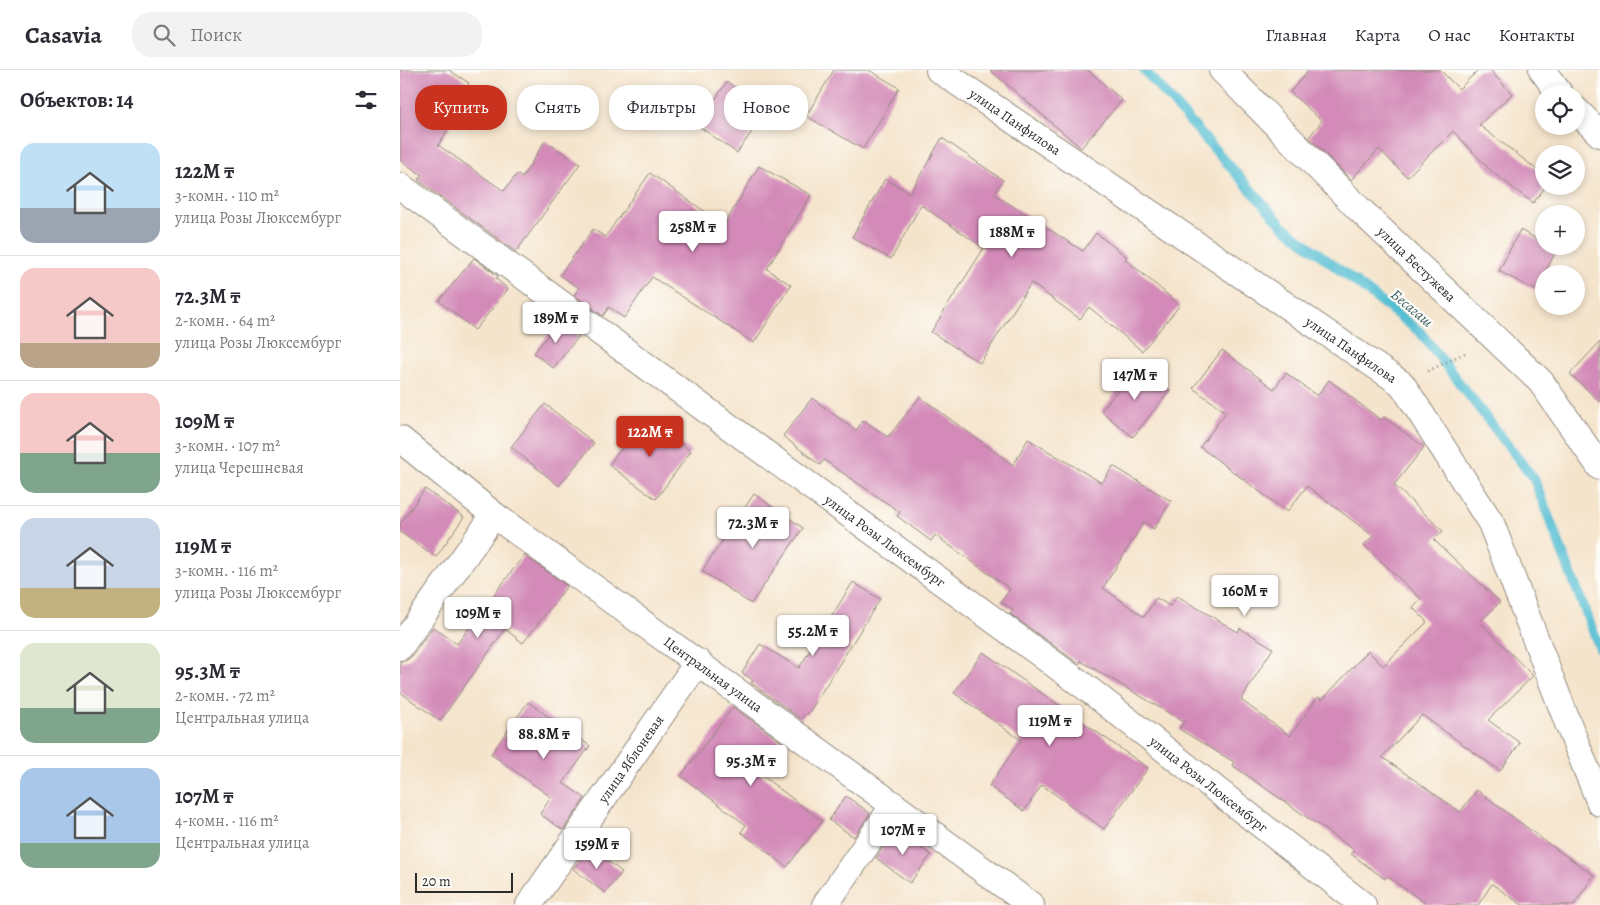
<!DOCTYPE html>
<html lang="ru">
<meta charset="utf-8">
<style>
:root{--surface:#fff;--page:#f2f2f3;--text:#2b2b33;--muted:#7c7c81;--line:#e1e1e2;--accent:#c8321e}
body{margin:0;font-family:Alegreya,serif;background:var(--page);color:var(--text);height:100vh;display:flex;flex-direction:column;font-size:19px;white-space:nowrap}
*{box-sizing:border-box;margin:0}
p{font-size:16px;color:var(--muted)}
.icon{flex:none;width:28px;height:28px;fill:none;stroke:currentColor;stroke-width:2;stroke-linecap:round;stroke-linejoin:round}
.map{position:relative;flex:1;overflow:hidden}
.side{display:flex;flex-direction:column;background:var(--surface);width:400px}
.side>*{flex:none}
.guide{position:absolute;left:15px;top:15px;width:475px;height:45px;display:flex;gap:10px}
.fabs{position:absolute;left:1135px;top:15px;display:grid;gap:10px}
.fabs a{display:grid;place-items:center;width:50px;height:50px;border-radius:50%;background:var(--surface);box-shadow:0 2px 8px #0003;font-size:25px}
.scale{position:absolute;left:15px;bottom:12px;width:98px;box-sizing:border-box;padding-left:5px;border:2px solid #2b2b2b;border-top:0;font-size:14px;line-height:18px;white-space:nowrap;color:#2b2b2b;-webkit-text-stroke:4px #fdfcf7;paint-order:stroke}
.price{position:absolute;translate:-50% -42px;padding:0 11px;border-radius:5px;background:#fff;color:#222;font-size:16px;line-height:32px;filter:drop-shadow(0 1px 2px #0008)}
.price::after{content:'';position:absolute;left:50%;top:30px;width:15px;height:11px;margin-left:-8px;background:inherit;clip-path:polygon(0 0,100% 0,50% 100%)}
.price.selected{background:var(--accent);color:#fff}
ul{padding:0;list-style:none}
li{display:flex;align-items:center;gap:15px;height:125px;padding:0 20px}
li+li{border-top:1px solid var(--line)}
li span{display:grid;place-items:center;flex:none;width:140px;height:100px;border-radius:15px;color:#555}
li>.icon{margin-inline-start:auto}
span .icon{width:60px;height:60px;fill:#fffc;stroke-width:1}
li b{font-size:21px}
h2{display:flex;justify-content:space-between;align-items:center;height:60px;padding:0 20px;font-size:21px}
.pill{padding:0 18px;border-radius:20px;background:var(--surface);box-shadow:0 2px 8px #0003;font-size:18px;line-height:45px}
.pill.selected{background:var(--accent);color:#fff}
header{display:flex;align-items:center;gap:30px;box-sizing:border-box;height:70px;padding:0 25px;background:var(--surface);border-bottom:1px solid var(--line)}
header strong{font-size:24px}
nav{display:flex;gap:28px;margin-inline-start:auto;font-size:18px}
.search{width:350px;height:45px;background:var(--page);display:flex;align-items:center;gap:12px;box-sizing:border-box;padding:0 18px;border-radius:20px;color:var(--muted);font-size:19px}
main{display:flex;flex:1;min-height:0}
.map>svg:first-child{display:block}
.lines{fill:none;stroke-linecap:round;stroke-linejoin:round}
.stream{stroke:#57bfd4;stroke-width:10}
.building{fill:#d38ab8}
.minor-casing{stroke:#90887c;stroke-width:28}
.path{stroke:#90887c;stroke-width:3;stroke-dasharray:1 4;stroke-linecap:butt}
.minor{stroke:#fff;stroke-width:26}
.labels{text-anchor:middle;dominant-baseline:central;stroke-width:4.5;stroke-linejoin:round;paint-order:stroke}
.street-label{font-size:14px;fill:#2b2b2b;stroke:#fdfcf7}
.water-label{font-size:15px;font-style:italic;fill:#3a5f66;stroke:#fdfcf7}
</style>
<header>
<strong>Casavia</strong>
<div class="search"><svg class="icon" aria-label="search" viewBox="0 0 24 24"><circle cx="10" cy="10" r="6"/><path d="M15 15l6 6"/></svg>Поиск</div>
<nav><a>Главная</a><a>Карта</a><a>О нас</a><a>Контакты</a></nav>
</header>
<main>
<section class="side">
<h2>Объектов: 14<svg class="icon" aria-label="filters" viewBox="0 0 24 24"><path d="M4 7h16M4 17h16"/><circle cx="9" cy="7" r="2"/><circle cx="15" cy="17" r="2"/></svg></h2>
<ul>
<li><span style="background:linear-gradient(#bfe0f5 65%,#9aa5b1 0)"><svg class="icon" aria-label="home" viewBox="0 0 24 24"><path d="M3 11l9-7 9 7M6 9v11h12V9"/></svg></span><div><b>122M ₸</b><p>3-комн. · 110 m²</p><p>улица Розы Люксембург</p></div></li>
<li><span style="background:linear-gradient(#f6c9c9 75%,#b9a48a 0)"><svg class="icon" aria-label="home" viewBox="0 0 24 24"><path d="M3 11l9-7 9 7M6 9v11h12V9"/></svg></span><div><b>72.3M ₸</b><p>2-комн. · 64 m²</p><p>улица Розы Люксембург</p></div></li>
<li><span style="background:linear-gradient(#f6c9c9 60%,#7fa58c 0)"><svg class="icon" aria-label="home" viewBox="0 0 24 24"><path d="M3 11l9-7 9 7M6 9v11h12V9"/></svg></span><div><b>109M ₸</b><p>3-комн. · 107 m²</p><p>улица Черешневая</p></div></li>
<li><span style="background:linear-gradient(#c9d6e8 70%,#c2b280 0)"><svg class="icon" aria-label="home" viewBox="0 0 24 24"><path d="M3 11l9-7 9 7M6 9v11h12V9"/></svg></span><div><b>119M ₸</b><p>3-комн. · 116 m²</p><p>улица Розы Люксембург</p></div></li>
<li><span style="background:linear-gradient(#dfe7d0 65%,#7fa58c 0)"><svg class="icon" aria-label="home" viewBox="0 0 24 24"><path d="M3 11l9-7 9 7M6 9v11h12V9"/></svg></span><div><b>95.3M ₸</b><p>2-комн. · 72 m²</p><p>Центральная улица</p></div></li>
<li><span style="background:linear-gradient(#a9c7e8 75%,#7fa58c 0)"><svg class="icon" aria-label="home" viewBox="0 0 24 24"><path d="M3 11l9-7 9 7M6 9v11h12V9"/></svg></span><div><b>107M ₸</b><p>4-комн. · 116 m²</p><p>Центральная улица</p></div></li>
</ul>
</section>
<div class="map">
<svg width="1200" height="835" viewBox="0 0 1200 835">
<rect width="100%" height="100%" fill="#fdfcf7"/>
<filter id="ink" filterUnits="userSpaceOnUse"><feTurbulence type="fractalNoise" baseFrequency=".02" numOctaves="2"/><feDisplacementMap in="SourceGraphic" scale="10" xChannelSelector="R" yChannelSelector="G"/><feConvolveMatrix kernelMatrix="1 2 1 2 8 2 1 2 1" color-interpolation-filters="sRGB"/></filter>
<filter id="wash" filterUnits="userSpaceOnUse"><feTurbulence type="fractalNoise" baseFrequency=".0096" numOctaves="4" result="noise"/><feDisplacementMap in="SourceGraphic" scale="20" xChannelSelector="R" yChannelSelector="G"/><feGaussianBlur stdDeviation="1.12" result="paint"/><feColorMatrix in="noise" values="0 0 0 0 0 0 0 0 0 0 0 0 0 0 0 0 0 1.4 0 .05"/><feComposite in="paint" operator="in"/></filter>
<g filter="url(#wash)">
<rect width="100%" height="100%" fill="#f5e4cc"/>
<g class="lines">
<polyline class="stream" points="744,0 883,156 1020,262 1134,409 1200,579"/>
</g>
<g id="blocks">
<g class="building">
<polygon points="0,0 49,0 69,13 43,52 50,57 38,75 104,121 117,104 122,108 145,71 180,94 116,182 18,110 22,105 0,90"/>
<polygon points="434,0 469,0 499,18 463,79 406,46"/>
<polygon points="590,0 688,0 722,30 681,78"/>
<polygon points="909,0 1040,0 1059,19 1078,0 1090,0 1112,24 1079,55 1144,105 1144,116 1146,116 1133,133 1091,101 1053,61 1007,107 979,79 951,110 909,67 922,51 890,22"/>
<polygon points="327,12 367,40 337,83 297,55"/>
<polygon points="542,68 603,110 594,124 683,181 696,163 727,187 725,189 780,235 742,281 689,237 680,249 631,213 580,293 531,262 584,178 521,135 491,189 452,167 485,109 510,123"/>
<polygon points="359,96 411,125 367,199 391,215 354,273 252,207 224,248 209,237 203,246 174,225 179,218 160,205 193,159 205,167 250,103 324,155"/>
<polygon points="1120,160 1144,173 1144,176 1150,176 1157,180 1135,220 1099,201"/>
<polygon points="74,188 98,206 96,209 108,219 75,260 39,231"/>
<polygon points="159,251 179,266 153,298 134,283"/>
<polygon points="1200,272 1200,332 1170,304"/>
<polygon points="822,280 874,319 886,303 917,326 929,310 981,350 984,347 1024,377 994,415 1043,461 1034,470 1100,532 1080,552 1133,606 1088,650 1120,673 1100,701 1022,645 982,687 1060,742 1077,720 1150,775 1194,805 1174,835 1122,835 1092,814 1078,835 1028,835 987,806 985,809 951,784 954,780 832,695 834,692 779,659 784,652 681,591 679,594 610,544 613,540 601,532 610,519 535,465 531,471 497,446 500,442 424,390 420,395 383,366 412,328 456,361 463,350 488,367 520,327 613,395 628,369 702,413 713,396 771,431 754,459 744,452 703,518 744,547 756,528 770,536 777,526 838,562 840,558 873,578 841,630 890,666 918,627 922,630 968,581 983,596 1027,552 1013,538 1021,529 964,475 973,466 907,416 887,442 800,377 826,342 793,318"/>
<polygon points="738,295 770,320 733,367 701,341"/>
<polygon points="145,334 194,373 159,416 111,377"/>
<polygon points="245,347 291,381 256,429 209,395"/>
<polygon points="25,419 64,447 36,487 0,462 0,454"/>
<polygon points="354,424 403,458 351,534 302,501"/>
<polygon points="124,485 167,516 123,573 105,559 40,651 0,622 0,592 7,590 12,586 33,557 57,574"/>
<polygon points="453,512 480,529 408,644 406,643 401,649 351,613 353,610 342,603 360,574 399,598"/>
<polygon points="583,582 748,698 704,759 642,715 624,741 589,716 621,670 554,623"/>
<polygon points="128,632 190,676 163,713 185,728 163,760 140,744 151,727 91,684"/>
<polygon points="333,637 383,673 360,704 422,751 387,797 341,762 346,755 281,706"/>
<polygon points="446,726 470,743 454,767 429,750"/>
<polygon points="496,759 531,785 510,813 476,788"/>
<polygon points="190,777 222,802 205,823 173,799"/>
</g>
</g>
</g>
<g filter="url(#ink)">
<use href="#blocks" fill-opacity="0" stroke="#90887c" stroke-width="1"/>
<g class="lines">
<g class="minor-casing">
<g id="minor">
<path id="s1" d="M539,0L1002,314L1091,453L1169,656L1200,733"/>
<path id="s2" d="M822,0L959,139L1141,312L1200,397"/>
<polyline points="1142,0 1160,24"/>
<polyline points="1176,40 1200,64"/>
<path id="s3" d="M0,116L688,619L963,835"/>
<path id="s4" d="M0,369L94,445L631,835"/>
<polyline points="0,577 94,445"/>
<path id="s5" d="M129,835L298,592"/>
<polyline points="425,835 494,735"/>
</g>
</g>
<polyline class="path" points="1028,301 1067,282"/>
<use href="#minor" class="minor"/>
</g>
</g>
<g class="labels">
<g class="street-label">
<text stroke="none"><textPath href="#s1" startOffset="92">улица Панфилова</textPath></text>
<text stroke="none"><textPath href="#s2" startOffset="275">улица Бестужева</textPath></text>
<text stroke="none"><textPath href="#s1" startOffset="498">улица Панфилова</textPath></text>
<text stroke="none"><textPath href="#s3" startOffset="601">улица Розы Люксембург</textPath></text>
<text stroke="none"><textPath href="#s4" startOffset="392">Центральная улица</textPath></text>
<text stroke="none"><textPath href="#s5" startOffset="178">улица Яблоневая</textPath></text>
<text stroke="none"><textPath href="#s3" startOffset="1006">улица Розы Люксембург</textPath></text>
</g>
<g class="water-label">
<text transform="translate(1012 238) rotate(40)">Бесагаш</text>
</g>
</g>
</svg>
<div class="fabs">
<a><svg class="icon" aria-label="locate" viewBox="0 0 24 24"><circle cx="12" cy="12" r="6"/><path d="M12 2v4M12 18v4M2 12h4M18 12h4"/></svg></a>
<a><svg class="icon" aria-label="layers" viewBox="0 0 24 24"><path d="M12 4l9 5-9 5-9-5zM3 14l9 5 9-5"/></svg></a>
<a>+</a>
<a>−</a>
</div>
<div class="scale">20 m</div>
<b class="price" style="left:293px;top:183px">258M ₸</b>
<b class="price" style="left:612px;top:188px">188M ₸</b>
<b class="price" style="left:156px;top:274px">189M ₸</b>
<b class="price" style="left:735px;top:331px">147M ₸</b>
<b class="price selected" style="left:250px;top:388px">122M ₸</b>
<b class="price" style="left:353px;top:479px">72.3M ₸</b>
<b class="price" style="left:845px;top:547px">160M ₸</b>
<b class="price" style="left:78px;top:569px">109M ₸</b>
<b class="price" style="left:413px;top:587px">55.2M ₸</b>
<b class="price" style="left:650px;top:677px">119M ₸</b>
<b class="price" style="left:144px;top:690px">88.8M ₸</b>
<b class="price" style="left:351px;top:717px">95.3M ₸</b>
<b class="price" style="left:503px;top:786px">107M ₸</b>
<b class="price" style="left:197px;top:800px">159M ₸</b>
<div class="guide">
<a class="pill selected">Купить</a>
<a class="pill">Снять</a>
<a class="pill">Фильтры</a>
<a class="pill">Новое</a>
</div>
</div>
</main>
